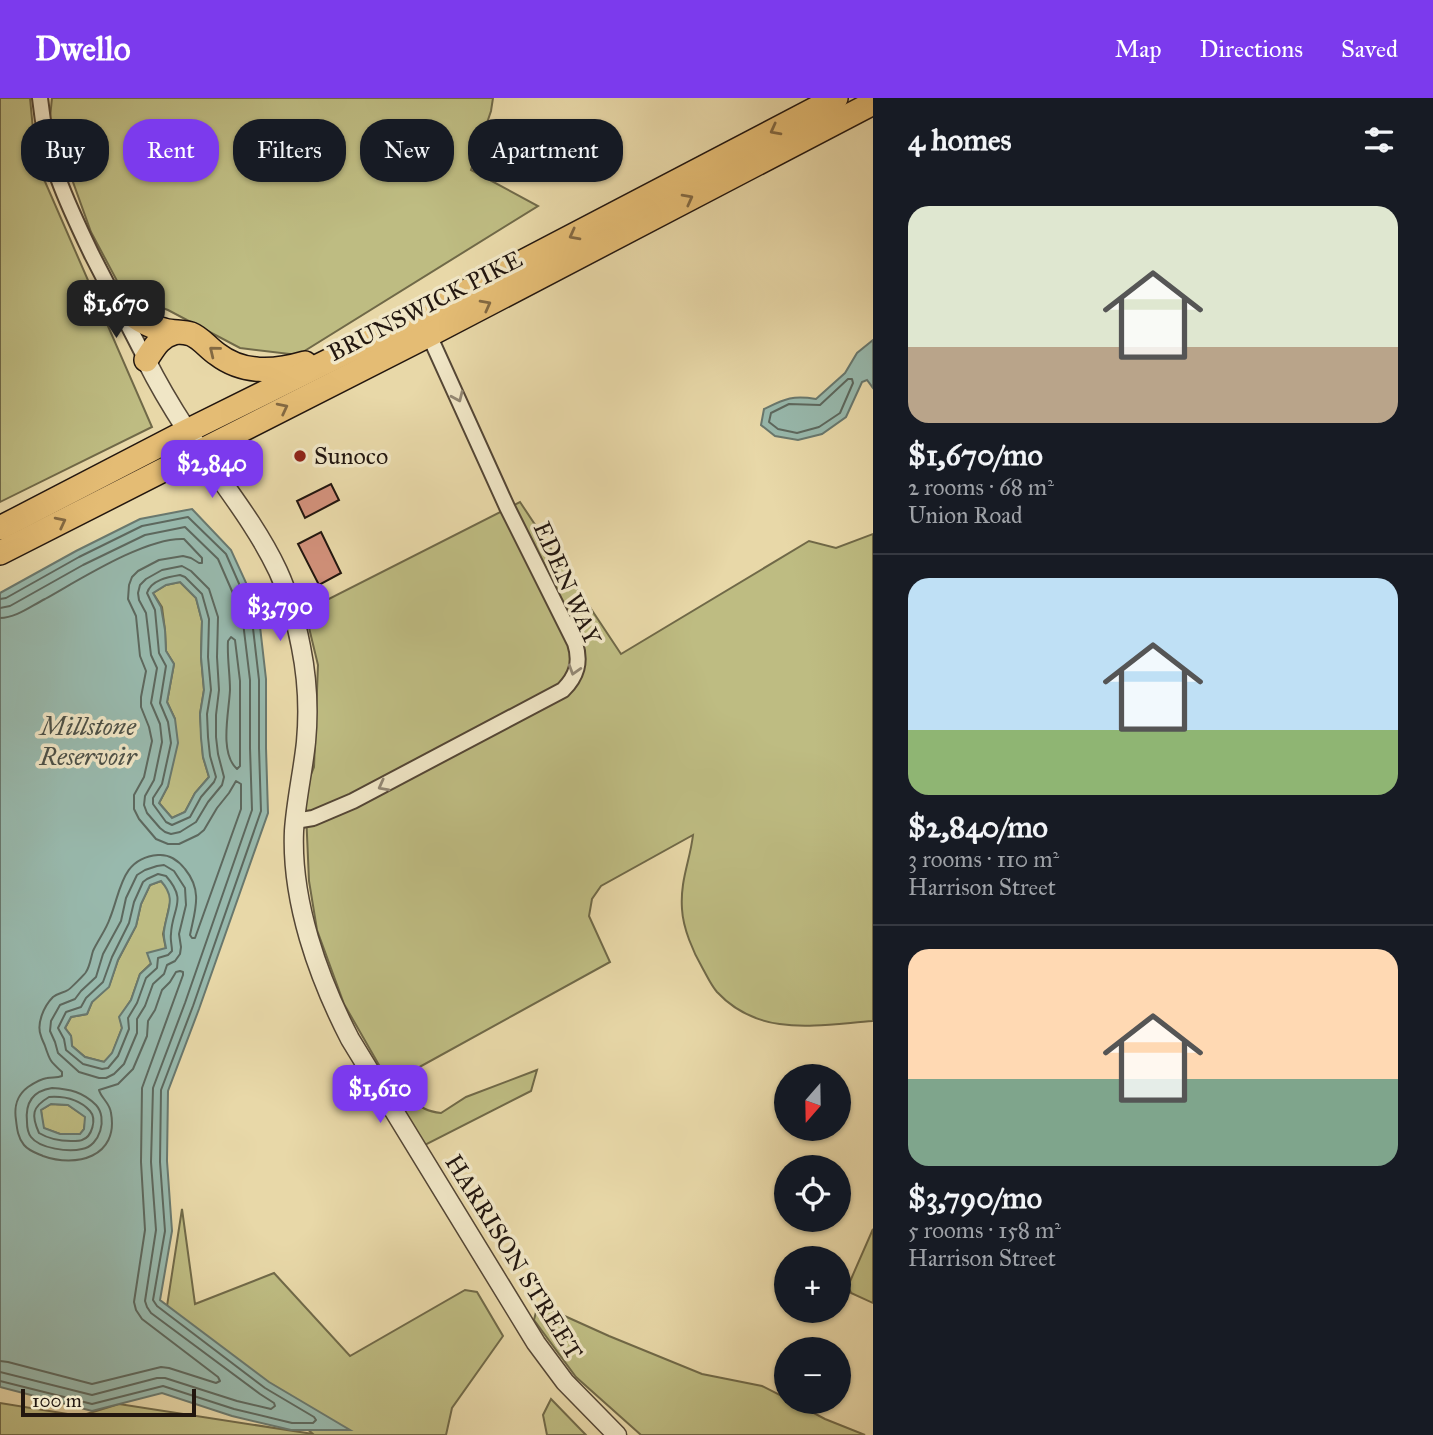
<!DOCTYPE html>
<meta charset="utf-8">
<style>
:root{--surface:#171b24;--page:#20242c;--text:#f1f3f6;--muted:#9ea1a6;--line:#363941;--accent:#7c3aed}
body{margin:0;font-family:"IM FELL Great Primer",serif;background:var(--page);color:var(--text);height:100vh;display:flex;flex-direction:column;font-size:26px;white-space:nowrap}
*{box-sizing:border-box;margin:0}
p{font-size:23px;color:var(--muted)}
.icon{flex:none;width:38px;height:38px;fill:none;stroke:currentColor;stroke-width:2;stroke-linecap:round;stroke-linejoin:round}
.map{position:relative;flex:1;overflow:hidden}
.side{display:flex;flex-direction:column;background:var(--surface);width:560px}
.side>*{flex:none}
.banner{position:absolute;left:21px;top:21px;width:665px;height:63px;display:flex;gap:14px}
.needle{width:46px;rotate:200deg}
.buttons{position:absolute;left:774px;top:966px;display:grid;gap:14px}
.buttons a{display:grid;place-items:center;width:77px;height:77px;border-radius:50%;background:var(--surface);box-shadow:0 2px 5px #0004;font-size:35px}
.scale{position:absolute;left:21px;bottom:18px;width:175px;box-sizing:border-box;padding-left:7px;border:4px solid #22160f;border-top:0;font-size:19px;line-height:24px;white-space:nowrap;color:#22160f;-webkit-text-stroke:5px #f0e6c6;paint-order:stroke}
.price{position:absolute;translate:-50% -60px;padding:0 16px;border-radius:14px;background:var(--accent);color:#fff;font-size:23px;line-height:46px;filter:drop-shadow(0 2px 4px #0008)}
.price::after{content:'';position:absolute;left:50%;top:42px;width:21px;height:16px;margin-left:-10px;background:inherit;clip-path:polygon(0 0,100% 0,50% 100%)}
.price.active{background:#222;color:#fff}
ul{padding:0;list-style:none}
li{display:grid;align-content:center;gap:14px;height:371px;padding:0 35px}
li+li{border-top:2px solid var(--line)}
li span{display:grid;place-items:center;height:217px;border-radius:21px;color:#555}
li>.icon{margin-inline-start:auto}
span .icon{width:126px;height:126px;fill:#fffc;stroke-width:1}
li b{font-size:30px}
h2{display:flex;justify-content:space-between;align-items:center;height:84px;padding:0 35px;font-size:30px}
.pill{padding:0 24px;border-radius:28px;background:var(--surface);box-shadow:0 2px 5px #0004;font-size:24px;line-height:63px}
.pill.active{background:var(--accent);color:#fff}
header{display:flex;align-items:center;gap:42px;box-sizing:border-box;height:98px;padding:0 35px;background:var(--accent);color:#fff}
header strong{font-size:33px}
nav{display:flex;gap:38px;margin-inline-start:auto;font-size:24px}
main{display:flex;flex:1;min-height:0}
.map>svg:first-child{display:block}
.green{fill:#bebc82;stroke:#706948;stroke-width:2}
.water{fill:#98b9ad;stroke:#69786e;stroke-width:2;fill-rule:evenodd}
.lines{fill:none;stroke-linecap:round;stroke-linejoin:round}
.shore{stroke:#5d685e;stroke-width:2}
.building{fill:#d2917b;stroke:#22160f;stroke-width:2}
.minor-casing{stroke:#544635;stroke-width:18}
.tertiary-casing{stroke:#544635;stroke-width:21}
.trunk-casing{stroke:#22160f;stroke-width:26}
.minor{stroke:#f0e6c6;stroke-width:14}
.tertiary{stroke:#f0e6c6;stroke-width:18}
.trunk{stroke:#e4bc74;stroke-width:23}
.oneway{stroke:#836942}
.oneway2{stroke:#938874}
.poi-dot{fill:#8f2418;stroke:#f0e6c6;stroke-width:2.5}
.labels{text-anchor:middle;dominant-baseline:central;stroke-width:7;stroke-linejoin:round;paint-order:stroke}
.street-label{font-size:24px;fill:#22160f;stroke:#f0e6c6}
.poi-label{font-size:24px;fill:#22160f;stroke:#f0e6c6;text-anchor:start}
.water-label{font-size:26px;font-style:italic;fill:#4b4f46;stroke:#f0e6c6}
</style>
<header>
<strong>Dwello</strong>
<nav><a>Map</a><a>Directions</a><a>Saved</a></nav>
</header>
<main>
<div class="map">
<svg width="873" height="1337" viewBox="0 0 873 1337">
<rect width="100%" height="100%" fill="#e8d8a8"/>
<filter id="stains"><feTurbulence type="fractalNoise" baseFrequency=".00286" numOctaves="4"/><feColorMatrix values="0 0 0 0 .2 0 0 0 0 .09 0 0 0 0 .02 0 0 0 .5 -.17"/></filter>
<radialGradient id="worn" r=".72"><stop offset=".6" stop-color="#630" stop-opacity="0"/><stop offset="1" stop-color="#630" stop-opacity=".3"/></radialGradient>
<g class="green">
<polygon points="0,0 30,0 36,63 152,329 0,404"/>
<polygon points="52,0 493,0 491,13 471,72 538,108 298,257 240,250 168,212 124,196 91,134 50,20"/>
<path d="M520,404L621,556L809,443L836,450L873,436V923C817,927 760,940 717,894C711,887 707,878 703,871C693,854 683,830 682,811C680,782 690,763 693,737L601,788L592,801L589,818L610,864L414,972C408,998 414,1012 441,1015L466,999L537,972L531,993L423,1048L387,981L344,906L317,832L309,783L305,691L314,669L318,567L305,513Z"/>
<polygon points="180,484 196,500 202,523 201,559 204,592 200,616 203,659 209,679 195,695 185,714 172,720 159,705 168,688 175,621 167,604 174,566 166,553 165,532 162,509 153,495 166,487"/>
<polygon points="161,783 170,793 170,805 163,836 166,851 140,876 131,902 120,919 122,930 112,956 104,964 85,959 72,948 71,938 65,930 71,919 87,916 92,904 109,888 118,862 136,828 141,806 150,787"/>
<polygon points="51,1006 68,1007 86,1019 84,1031 80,1036 60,1036 43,1030 41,1012"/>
<polygon points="182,1111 195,1206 274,1175 350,1258 465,1192 477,1194 503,1238 452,1310 446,1337 0,1337 0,1305 80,1318 119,1306 313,1336 167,1208"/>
<polygon points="873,1131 873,1205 851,1195 848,1188"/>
<polygon points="538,1206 609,1238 702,1276 762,1288 786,1300 786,1304 793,1304 825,1321 865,1337 641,1337 576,1279 534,1222"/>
<polygon points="551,1301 586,1337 547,1337 543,1317"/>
</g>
<g class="water">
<path d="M873,242V290L867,282L862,284L846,319L822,336L798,342L775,338L761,327L764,311C785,301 792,297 816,301L845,275L857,255Z"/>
<path d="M192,411L231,452L258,511L266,581V650L268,715L199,911L168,993L167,1063L172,1133L160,1202L269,1284L350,1332H291L232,1318L162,1295L92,1313L0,1289V495L76,453L140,421ZM180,484L196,500L202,523L201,559L204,592L200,616L201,640L203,659L209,679L195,695L185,714L172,720L159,705L168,688L178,645L175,621L167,604L174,566L166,553L165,532L161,509L153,495L166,487ZM161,783C177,801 167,811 164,833C163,839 165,844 166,850L147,855L151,866L140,876L131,902L119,919L122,930L112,955L104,964L85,959L72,948L71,938L65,930L71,919L87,916L92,904L109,889L118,862L136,828L141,806L150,787ZM51,1006L68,1007L85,1019L84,1031L80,1036H60L44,1030L41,1012Z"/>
</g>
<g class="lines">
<g class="shore">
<polygon points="848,281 852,281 853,285 840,315 819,329 797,335 778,331 769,324 771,315 789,306 820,307"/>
<polygon points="182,468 191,473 209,491 218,519 217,559 219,592 216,617 216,639 218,656 224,679 222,687 208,704 196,724 180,734 171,736 165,734 160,730 147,715 144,707 145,698 154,682 162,644 160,626 151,605 157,570 151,557 146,515 139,502 138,495 140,487 146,481 162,472"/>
<path d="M180,477L185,479L202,496L209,521L208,559L211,592L207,616L208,639L210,658L216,679L214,684L201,699L190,719L172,727L166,724L153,706V700L162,686L171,645L168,624L160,605L166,568L159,555L155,512L147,495C151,482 168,479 180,477Z"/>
<polyline points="0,501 6,500 79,459 142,428 188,419 226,456 251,513 259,582 259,650 261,713 193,908 161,992 160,1064 165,1133 153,1202 157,1208 265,1290 314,1319 316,1322 313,1325 292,1325 234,1311 163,1288 92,1306 0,1283"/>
<polyline points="0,510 10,508 83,467 145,437 185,429 218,461 242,516 250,582 250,650 252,712 185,905 153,990 151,1064 156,1132 145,1203 147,1209 151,1215 260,1296 274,1305 275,1308 271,1311 237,1303 165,1280 157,1280 92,1297 0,1274"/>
<path d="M0,520C16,520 31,508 45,501C79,482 146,439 184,441L202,460V465H199L191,460L183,458L159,462L138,473L132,479L129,487L128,501L136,518L140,558L146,573L141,599V609L149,629L152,643L144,679L134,697V711L139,721L156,741L168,746H179L198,737L204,732L217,710L229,695L236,683L241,686V711L195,840H192L190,837C195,812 203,793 185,771C178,762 170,756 158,757C121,760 121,793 110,820C106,832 98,842 93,853C91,859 90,868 86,874C86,875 69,892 68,892C63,895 58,895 53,899C44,908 36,926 41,938C42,942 44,945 45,948C50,963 50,963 62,974V978C57,980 53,979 47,980C40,981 34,985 28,989C16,998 14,1009 16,1022C17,1031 18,1040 24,1047C29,1053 36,1055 43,1058C76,1070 119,1059 111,1015C110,1005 101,1000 99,992L118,986L133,971L147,938L148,923L155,912L162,892L170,884L176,874L180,873L183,874V877L142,990L141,1064L145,1132L134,1204L136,1212L142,1221L218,1279L220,1283L216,1285L169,1270L161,1269L92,1286L8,1264L0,1263"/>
<path d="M231,539L235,542L240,583V668L237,671C219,655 229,614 230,592C230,576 227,559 228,543Z"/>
<polygon points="164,767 174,773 185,790 186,807 179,836 181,849 180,856 175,863 167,867 164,876 153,886 145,908 137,921 137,935 124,966 114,976 106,980 99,980 79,974 58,955 55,944 50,933 51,923 60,907 75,901 81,893 96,879 103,856 121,823 126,800 137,777 145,772 157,768"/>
<path d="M158,776L166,778C188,803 172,810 171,836C170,842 172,847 172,853L168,857L158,860L157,870L146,880L137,905L128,920L129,931L118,958L108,970L102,971L83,966L66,952L64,941L58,930L66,914L81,909L86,900L103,884L112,859L129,825L134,804L143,784L147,781Z"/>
<path d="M52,990C70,991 83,994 96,1007C108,1020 100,1048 82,1051C69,1054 40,1051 31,1039C28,1035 27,1029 27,1024C25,1005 32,993 52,990Z"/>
<path d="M49,999C64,998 79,1001 90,1013C97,1021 92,1039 82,1042C81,1043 72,1043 71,1043C59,1043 49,1041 39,1035C31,1017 32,1009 49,999Z"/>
</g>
</g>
<g class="building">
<polygon points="331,386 339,402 305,420 297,403"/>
<polygon points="321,434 341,475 319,487 298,446"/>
</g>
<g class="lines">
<g class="minor-casing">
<g id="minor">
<path d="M40,0C46,61 66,103 92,157C110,192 128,227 146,262"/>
<path d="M295,723L313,720L353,703L563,592C577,578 581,564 575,545L507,409L429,237"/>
</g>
</g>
<g class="tertiary-casing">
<path id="tertiary" d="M146,262C158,286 171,308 186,331C216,378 254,422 278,473C289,497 296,523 301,549C307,579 309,612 306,644C303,673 296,703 294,733C291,803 318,879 350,941L536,1245L565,1284L617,1337"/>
</g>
<g class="trunk-casing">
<g id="trunk">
<path d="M117,206C132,217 146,228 164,232C173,235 182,233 191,236C201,240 208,250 217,256C243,276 274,274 305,265"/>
<path d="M146,262C154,250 159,239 174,235"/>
<polyline points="0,430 187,333 415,220 836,0"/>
<polyline points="0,455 429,237 873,5"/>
</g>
</g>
<use href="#minor" class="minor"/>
<use href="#tertiary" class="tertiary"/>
<use href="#trunk" class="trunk"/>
</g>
<defs><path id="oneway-chevron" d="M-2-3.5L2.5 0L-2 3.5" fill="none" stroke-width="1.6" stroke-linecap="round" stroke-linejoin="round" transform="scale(1.75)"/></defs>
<g class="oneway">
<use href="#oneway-chevron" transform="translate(775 32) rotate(152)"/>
<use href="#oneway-chevron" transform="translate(688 101) rotate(-28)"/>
<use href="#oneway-chevron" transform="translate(574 137) rotate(152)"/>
<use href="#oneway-chevron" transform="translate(486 207) rotate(-28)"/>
<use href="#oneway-chevron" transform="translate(214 253) rotate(-141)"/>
<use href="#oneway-chevron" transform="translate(283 310) rotate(-27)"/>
<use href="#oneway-chevron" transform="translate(61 424) rotate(-27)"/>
</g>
<g class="oneway2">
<use href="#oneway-chevron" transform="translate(458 299) rotate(66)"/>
<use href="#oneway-chevron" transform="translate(574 572) rotate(107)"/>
<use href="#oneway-chevron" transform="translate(383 688) rotate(152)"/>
</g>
<circle class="poi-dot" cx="300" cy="358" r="7"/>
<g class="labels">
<g class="street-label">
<text transform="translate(425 208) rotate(-27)">BRUNSWICK PIKE</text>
<text transform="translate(567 485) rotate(66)">EDEN WAY</text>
<text transform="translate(514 1159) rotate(58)">HARRISON STREET</text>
</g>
<g class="poi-label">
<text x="314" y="358">Sunoco</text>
</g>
<g class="water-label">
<text x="88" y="628">Millstone<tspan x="88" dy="30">Reservoir</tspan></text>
</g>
</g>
<rect width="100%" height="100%" filter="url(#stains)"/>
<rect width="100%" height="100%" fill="url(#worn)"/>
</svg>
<div class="buttons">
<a><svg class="needle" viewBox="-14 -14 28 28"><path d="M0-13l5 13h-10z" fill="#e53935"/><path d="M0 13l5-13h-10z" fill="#9ea1a6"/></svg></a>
<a><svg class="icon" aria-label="locate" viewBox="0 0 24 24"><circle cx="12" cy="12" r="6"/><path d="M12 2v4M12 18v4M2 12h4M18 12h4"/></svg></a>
<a>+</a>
<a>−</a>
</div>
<div class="scale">100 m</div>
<b class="price active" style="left:116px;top:242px">$1,670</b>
<b class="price" style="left:212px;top:402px">$2,840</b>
<b class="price" style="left:280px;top:545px">$3,790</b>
<b class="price" style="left:380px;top:1027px">$1,610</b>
<div class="banner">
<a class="pill">Buy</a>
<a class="pill active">Rent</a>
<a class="pill">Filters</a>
<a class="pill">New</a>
<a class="pill">Apartment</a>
</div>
</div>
<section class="side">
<h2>4 homes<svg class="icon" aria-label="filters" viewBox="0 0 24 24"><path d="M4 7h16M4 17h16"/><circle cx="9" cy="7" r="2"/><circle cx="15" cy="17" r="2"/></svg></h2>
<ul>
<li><span style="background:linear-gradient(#dfe7d0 65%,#b9a48a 0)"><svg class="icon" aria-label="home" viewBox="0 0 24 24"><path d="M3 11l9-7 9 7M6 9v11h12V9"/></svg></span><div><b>$1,670/mo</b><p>2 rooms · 68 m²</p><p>Union Road</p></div></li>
<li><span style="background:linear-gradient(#bfe0f5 70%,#8fb573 0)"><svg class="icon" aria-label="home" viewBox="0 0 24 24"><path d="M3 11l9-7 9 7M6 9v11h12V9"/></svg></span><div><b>$2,840/mo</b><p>3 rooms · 110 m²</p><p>Harrison Street</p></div></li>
<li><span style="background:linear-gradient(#ffd9b3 60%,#7fa58c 0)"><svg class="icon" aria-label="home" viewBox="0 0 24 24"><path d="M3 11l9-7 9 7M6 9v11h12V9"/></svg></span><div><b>$3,790/mo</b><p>5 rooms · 158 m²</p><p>Harrison Street</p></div></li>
</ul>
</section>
</main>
